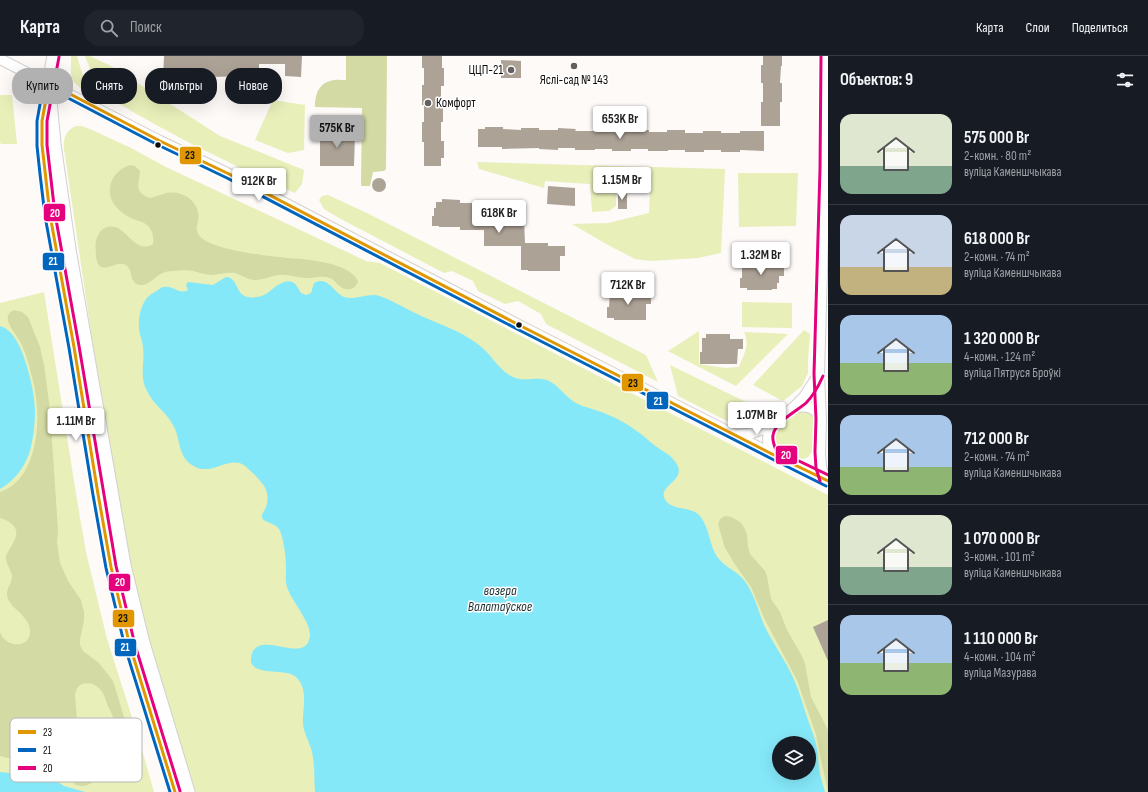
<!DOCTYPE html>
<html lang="ru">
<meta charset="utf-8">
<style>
:root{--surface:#171b24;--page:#20242c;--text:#f1f3f6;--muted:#9ea1a6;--line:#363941;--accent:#b1b1b2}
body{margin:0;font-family:"Sofia Sans Condensed",sans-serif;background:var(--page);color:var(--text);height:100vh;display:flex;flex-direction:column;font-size:15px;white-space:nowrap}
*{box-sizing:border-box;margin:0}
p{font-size:13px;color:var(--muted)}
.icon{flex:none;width:22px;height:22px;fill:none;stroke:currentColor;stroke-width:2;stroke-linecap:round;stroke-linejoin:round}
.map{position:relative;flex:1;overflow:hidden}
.drawer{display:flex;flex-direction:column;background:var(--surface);width:320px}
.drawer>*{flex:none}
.top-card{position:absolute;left:12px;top:12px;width:380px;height:36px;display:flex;gap:8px}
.fabs{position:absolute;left:772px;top:680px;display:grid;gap:8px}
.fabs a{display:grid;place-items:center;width:44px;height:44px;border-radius:50%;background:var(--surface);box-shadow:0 4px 16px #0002;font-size:20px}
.price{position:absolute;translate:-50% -34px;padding:0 9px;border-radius:4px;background:#fff;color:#222;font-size:13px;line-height:26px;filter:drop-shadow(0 1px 2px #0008)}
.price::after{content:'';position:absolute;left:50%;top:24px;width:12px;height:9px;margin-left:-6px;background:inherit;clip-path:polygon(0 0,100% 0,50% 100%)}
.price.active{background:var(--accent);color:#111}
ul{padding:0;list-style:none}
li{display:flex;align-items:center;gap:12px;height:100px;padding:0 12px}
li+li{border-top:1px solid var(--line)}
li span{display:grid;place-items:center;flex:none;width:112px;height:80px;border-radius:12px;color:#555}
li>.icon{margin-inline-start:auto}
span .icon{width:48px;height:48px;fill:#fffc;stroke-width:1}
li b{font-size:17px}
h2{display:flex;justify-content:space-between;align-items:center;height:48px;padding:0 12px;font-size:17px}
.tag{padding:0 14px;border-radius:16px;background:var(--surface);box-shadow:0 4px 16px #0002;font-size:14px;line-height:36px}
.tag.active{background:var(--accent);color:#111}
header{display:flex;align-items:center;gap:24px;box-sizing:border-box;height:56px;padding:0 20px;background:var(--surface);border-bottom:1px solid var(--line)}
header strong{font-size:19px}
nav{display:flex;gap:22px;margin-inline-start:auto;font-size:14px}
.search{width:280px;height:36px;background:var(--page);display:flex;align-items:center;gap:10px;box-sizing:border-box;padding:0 14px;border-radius:16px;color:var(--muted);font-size:15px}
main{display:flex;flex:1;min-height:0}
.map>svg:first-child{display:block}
.green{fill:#e8efb9;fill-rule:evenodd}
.forest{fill:#d3daa3}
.water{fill:#85e8f9;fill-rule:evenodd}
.building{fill:#ada296}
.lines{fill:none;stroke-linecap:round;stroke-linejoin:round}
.minor-casing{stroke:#d2d0ce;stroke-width:12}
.major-casing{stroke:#d2d0ce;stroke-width:15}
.minor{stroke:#fffefe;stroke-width:10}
.major{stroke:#fffefe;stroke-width:13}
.bus-1-casing{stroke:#fff;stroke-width:6}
.bus-2-casing{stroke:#fff;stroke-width:6}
.bus-3-casing{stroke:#fff;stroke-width:6}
.bus-1{stroke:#e09701;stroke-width:3}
.bus-2{stroke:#0065bd;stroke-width:3}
.bus-3{stroke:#e5007d;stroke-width:3}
.poi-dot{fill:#62605e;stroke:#fff;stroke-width:1.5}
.bus-dot{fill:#0f0d0b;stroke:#fff;stroke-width:1.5}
.labels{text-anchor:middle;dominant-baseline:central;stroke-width:3;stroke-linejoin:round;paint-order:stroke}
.poi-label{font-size:13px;fill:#0f0d0b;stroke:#fff;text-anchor:end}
.water-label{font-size:14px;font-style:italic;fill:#193135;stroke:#fff}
.key{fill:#fff;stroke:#b7b6b6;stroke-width:1}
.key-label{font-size:11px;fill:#0f0d0b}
.line-badge{stroke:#fff;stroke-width:1.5}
.badge-label{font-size:11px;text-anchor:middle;font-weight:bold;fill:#fff}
.pale-badge-label{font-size:11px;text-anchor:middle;font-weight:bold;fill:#111}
</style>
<header>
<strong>Карта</strong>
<div class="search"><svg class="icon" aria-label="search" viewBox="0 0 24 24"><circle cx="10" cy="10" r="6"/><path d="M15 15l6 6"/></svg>Поиск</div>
<nav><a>Карта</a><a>Слои</a><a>Поделиться</a></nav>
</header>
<main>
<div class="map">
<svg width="828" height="736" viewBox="0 0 828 736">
<rect width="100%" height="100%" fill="#fdfaf8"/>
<g class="green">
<path d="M71,0H77L88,37C68,24 71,23 71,0Z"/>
<polygon points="85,0 90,0 119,14 96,28"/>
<path d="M125,19L220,80L304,114L302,128L295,137C228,107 162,75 100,36Z"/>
<polygon points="0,39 12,39 17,88 1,88 0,86"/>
<polygon points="273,44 305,49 304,94 288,97 255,84"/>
<path d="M76,70H82L90,73L131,92L166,111L366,205L380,207L828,439V736H194L147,586L137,545L114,420L92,283L64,93C63,82 66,74 76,70ZM779,687H809V717H779Z"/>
<polygon points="477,106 725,113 721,197 698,202 650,205 635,203 608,189 572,168 608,167 649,157 650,133 616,132 616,150 609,155 592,156 590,128 545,125 544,132 479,113"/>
<polygon points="738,117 798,117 796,170 739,171"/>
<polygon points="328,139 367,157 646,299 658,326 546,268 541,258 518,245 505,248 478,235 473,225 452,215 444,217 339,162 324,153 319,144 322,140"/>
<polygon points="44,236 77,444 86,496 107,583 138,680 154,736 0,736 0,247"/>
<polygon points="742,246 792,247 792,272 742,271"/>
<polygon points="804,274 810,278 808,303 808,317 802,330 783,345 753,329"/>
<path d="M699,275V308L725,312L739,311C744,298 750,289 744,276L788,278L736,330L668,295Z"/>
<path d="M670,309L773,359C760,370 757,375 739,371L678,340Z"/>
<path d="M800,355C805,355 808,355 812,359C816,365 814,388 812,395C807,408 795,402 786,398C782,396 778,394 775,391C763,377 788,358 800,355Z"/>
</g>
<g class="forest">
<path d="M346,0H387L386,113L384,115L373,116L370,130H362L361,129L362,52L315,51C315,40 318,28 330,25C335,23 341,24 346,24Z"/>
<path d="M130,109L135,110L140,115C140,121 137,128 139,134C141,138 147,142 151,142C155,141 159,139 163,138C172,135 182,137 189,142C197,149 200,157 198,166C197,169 196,172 197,175C200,194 271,200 287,202C305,203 349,206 358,225C357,230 353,234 347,233C339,233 337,225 330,222C322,219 314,222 306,222C297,222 288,218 279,219C271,220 263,224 255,224C248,224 242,219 235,217C227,216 219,219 211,219C205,218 199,217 193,215C187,214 181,214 175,215C171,215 167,215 163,217C155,220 149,230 140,229C129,227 133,215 127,210C117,201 100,224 96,201C96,196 95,190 96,185C97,180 99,176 103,173C124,160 133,201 153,188C154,182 153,176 149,171C145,166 139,165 133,163C118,156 106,144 111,127C114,118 121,112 130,109Z"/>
<path d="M14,254L22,256L28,261L40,291L44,309L50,354L58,475L57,487L60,507L68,525L81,544L84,556V565L80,583V589L83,595L99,607L113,625L133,690L132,697L127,700C105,696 117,679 114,665C113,659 110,655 108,650C104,640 104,634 93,628C83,626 77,628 75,639L78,678L83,692L91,703L93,708L94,723L92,727L85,730H80L76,729L70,724L60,722L58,720L50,706L29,698L14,702H7L0,700V576C6,593 30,592 30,576C31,559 7,552 7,538C7,531 12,527 12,520C11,513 5,507 6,500C8,494 13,489 15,483C20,471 10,465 0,462V436C5,434 9,432 13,429C36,411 40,369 36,342C35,330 31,318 28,306C26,299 23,290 19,284C13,274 0,260 14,254Z"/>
<polygon points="725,460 731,461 735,463 741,467 745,473 747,479 748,491 750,498 765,515 767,520 771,543 780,556 787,574 802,600 805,608 811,641 828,674 828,736 816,679 797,624 765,564 751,531 734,507 725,492 718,468 720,463"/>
</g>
<g class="water">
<path d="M226,221C239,222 235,239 248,241C254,242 261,241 266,238C274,233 284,221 294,227C297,229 299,234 301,237L306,239L311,237L314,227C328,219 333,236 344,241C356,245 368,236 380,240C391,244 403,251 413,256C435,267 460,274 479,289C491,298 497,312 511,320C525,327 535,320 547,324C559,329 565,341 576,347C585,352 596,353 606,358C617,362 629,369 638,376C645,380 650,387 657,391C662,395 669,398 673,403C693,425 654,428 666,445C674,455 690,450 699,459C710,471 709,491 719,503C726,512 737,515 744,524C754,537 758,554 764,569C773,588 787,606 795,626C800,637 803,649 807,661C810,670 814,679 816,688C818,696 818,704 819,712C820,720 823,728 825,736H315C314,722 315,709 312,696C310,687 304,678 303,668C302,653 309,635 297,622C287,611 256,621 251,606C251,602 251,598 253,595C265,576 306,609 310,580C311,566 292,546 287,531C285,524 286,519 286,512C286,502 284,482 279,473C274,466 263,467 262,461C261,458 265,454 266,451C268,446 268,439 266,434C264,428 259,424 255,419C251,416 248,412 244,409C228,399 211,422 192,409C179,401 180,385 175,373C169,358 154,350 147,335C139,321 145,307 143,292C143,287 141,283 140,278C137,267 140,252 146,243C150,238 154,237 158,234C161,232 161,231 164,231C173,229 179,239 188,234L186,229L188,226L213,229ZM779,687H809V717H779Z"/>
<path d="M0,270C7,272 12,277 16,284C26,300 35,336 35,355C35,369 33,385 29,398C24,412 13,426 0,433Z"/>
<polygon points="0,716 9,717 38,717 46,718 64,730 85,736 0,736"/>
</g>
<g class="building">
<polygon points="164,0 302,0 301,21 285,20 285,8 259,8 259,20 163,22"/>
<polygon points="422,0 442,0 442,12 444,12 444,30 441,30 441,49 443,49 443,66 441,66 441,85 444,85 444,102 441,102 441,110 424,110 424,86 422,86 422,66 424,66 424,49 422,49 422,29 424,29 424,12 422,12"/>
<polygon points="763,0 782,0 782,10 781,10 780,27 782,27 782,46 780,46 780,70 761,70 761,46 763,46 763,27 761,27 761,9 763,9"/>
<polygon points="501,4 521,5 521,22 501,22"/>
<polygon points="485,71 503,71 503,73 521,74 521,72 539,72 539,74 558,74 558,72 576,73 575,75 594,75 594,73 612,73 612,75 631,76 631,74 649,74 649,76 667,76 667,74 685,74 685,77 703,77 703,75 721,75 721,77 740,77 740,75 764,75 764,95 740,94 740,96 721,96 721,94 704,94 704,96 685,96 685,94 668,94 668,95 648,95 648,93 631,93 631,95 612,95 612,93 595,93 595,94 575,94 575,92 558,92 558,94 539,93 539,92 502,93 502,91 478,91 478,73 485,73"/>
<polygon points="320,76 355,77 354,110 320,110"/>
<circle cx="379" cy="129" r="7"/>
<polygon points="548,130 575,132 575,150 547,148"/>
<rect x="618" y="137" width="9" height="16"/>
<polygon points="442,143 460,144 460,147 477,147 477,164 524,164 525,187 548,187 548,190 565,190 565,200 560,200 560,215 528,215 528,214 521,214 521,190 484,190 484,174 460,174 460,171 439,171 439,170 432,170 432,160 434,160 434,152 436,152 436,146 442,146"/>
<polygon points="747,204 765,204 765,208 770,208 770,209 784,209 784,220 779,220 779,227 777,227 777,233 772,233 772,234 747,234 747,232 740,232 740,222 742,222 742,208 747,208"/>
<polygon points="615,234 634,234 634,238 651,238 651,248 646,248 646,264 614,264 614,262 607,262 607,251 609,251 610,237 615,237"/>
<polygon points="706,278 730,278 730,283 743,283 743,293 738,293 737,308 700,308 700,296 702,296 702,282 706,282"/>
<polygon points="828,564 828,605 813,571"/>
</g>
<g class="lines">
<g class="minor-casing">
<g id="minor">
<polyline points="0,3 160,85 229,118 519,269 772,398 828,425"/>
<path d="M793,352C806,349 815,350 821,363"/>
<polyline points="736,379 749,378 763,373 793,352 804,341 819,318"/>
<path d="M772,398C766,385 767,379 774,366"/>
<polyline points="825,423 821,411 820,396 821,363 819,318 825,113 826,0"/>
</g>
</g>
<g class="major-casing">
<g id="major">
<polyline points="54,0 42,65 42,89 50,159 74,291 98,438 111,511 130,590 175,736"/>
<polyline points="50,45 54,88 69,193 124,509 143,587 188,736"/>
</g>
</g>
<use href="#minor" class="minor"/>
<use href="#major" class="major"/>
<g class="bus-1-casing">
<g id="bus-1">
<polyline points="49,27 160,85 229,118 519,269 772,398 828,425"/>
<polyline points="49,27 42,65 42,89 50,159 74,291 98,438 111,511 130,590 175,736"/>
</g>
</g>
<g class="bus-2-casing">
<g id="bus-2">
<polyline points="44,26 37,65 37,90 40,118 45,160 69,292 93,439 106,512 125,591 170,736"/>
<polyline points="47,31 158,89 227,122 517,273 770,402 826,430"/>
</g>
</g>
<g class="bus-3-casing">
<g id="bus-3">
<polyline points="59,1 47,65 47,89 55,158 79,290 116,510 135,589 180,735"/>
<path d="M823,320C819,329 814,339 806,347C797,355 775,366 773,379C772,384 774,389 776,394L828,419"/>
<polyline points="820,425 816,412 815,396 816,363 814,318 820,113 821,0"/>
</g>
</g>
<use href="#bus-1" class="bus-1"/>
<use href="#bus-2" class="bus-2"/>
<use href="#bus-3" class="bus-3"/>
</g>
<g class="poi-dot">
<circle cx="574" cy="10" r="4"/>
<circle cx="511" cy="14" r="4"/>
<circle cx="428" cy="47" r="4"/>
</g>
<g class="bus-dot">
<circle cx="158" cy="89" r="3.5"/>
<circle cx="519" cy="269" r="3.5"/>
</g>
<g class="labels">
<g class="poi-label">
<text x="503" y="14">ЦЦП-21</text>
<text x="574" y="24" text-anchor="middle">Яслі-сад № 143</text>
<text x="436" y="47" text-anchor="start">Комфорт</text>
</g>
<g class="water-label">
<text x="500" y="534">возера<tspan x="500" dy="16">Валатаўское</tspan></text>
</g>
</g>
<rect x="10" y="662" width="132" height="64" rx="6" class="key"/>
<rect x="18" y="674" width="18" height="4" fill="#e09701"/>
<rect x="18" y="692" width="18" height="4" fill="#0065bd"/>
<rect x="18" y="710" width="18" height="4" fill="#e5007d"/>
<g class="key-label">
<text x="43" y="680">23</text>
<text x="43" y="698">21</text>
<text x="43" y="716">20</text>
</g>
<g class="line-badge">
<rect x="179" y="90" width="23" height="19" rx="4" fill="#e09701"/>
<rect x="43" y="147" width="23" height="19" rx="4" fill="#e5007d"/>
<rect x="42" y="196" width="23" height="19" rx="4" fill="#0065bd"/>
<rect x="621" y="317" width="23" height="19" rx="4" fill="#e09701"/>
<rect x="646" y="335" width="23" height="19" rx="4" fill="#0065bd"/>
<rect x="775" y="389" width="23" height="20" rx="4" fill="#e5007d"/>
<rect x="108" y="517" width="23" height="19" rx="4" fill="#e5007d"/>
<rect x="112" y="553" width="23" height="19" rx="4" fill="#e09701"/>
<rect x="114" y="582" width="23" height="19" rx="4" fill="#0065bd"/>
</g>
<g class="badge-label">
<text x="55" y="161">20</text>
<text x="53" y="209">21</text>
<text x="658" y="349">21</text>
<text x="786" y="403">20</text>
<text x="120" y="530">20</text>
<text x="125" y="595">21</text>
</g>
<g class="pale-badge-label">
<text x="190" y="103">23</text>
<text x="633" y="331">23</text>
<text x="123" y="566">23</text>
</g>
</svg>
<div class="fabs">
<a><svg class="icon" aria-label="layers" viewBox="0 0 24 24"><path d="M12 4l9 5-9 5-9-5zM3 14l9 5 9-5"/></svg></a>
</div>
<b class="price" style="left:620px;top:84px">653K Br</b>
<b class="price active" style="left:337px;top:93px">575K Br</b>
<b class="price" style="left:622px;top:145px">1.15M Br</b>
<b class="price" style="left:259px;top:146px">912K Br</b>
<b class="price" style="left:499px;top:178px">618K Br</b>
<b class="price" style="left:761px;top:220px">1.32M Br</b>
<b class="price" style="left:628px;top:250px">712K Br</b>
<b class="price" style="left:757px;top:380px">1.07M Br</b>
<b class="price" style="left:76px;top:386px">1.11M Br</b>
<div class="top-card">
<a class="tag active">Купить</a>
<a class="tag">Снять</a>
<a class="tag">Фильтры</a>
<a class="tag">Новое</a>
</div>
</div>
<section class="drawer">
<h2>Объектов: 9<svg class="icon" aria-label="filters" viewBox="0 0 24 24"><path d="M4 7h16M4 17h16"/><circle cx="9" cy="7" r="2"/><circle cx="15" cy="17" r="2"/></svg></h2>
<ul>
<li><span style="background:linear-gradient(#dfe7d0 65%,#7fa58c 0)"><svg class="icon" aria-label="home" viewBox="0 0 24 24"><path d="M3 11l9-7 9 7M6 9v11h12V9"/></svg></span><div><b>575 000 Br</b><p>2-комн. · 80 m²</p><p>вуліца Каменшчыкава</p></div></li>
<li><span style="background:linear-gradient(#c9d6e8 65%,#c2b280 0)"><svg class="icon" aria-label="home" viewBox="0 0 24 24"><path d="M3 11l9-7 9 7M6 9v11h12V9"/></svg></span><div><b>618 000 Br</b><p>2-комн. · 74 m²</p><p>вуліца Каменшчыкава</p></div></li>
<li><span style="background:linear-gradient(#a9c7e8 60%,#8fb573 0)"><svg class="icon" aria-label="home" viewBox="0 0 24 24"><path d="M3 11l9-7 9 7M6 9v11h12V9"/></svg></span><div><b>1 320 000 Br</b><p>4-комн. · 124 m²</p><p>вуліца Пятруся Броўкі</p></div></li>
<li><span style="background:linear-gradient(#a9c7e8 65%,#8fb573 0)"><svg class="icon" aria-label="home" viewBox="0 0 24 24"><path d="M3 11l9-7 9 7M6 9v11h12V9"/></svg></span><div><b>712 000 Br</b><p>2-комн. · 74 m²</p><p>вуліца Каменшчыкава</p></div></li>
<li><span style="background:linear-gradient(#dfe7d0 65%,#7fa58c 0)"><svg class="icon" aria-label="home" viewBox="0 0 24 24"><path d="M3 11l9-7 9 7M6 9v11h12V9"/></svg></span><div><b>1 070 000 Br</b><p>3-комн. · 101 m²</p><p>вуліца Каменшчыкава</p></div></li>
<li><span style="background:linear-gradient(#a9c7e8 60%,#8fb573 0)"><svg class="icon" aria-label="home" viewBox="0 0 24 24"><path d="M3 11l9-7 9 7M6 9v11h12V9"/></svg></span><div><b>1 110 000 Br</b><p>4-комн. · 104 m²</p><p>вуліца Мазурава</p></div></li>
</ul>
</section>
</main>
